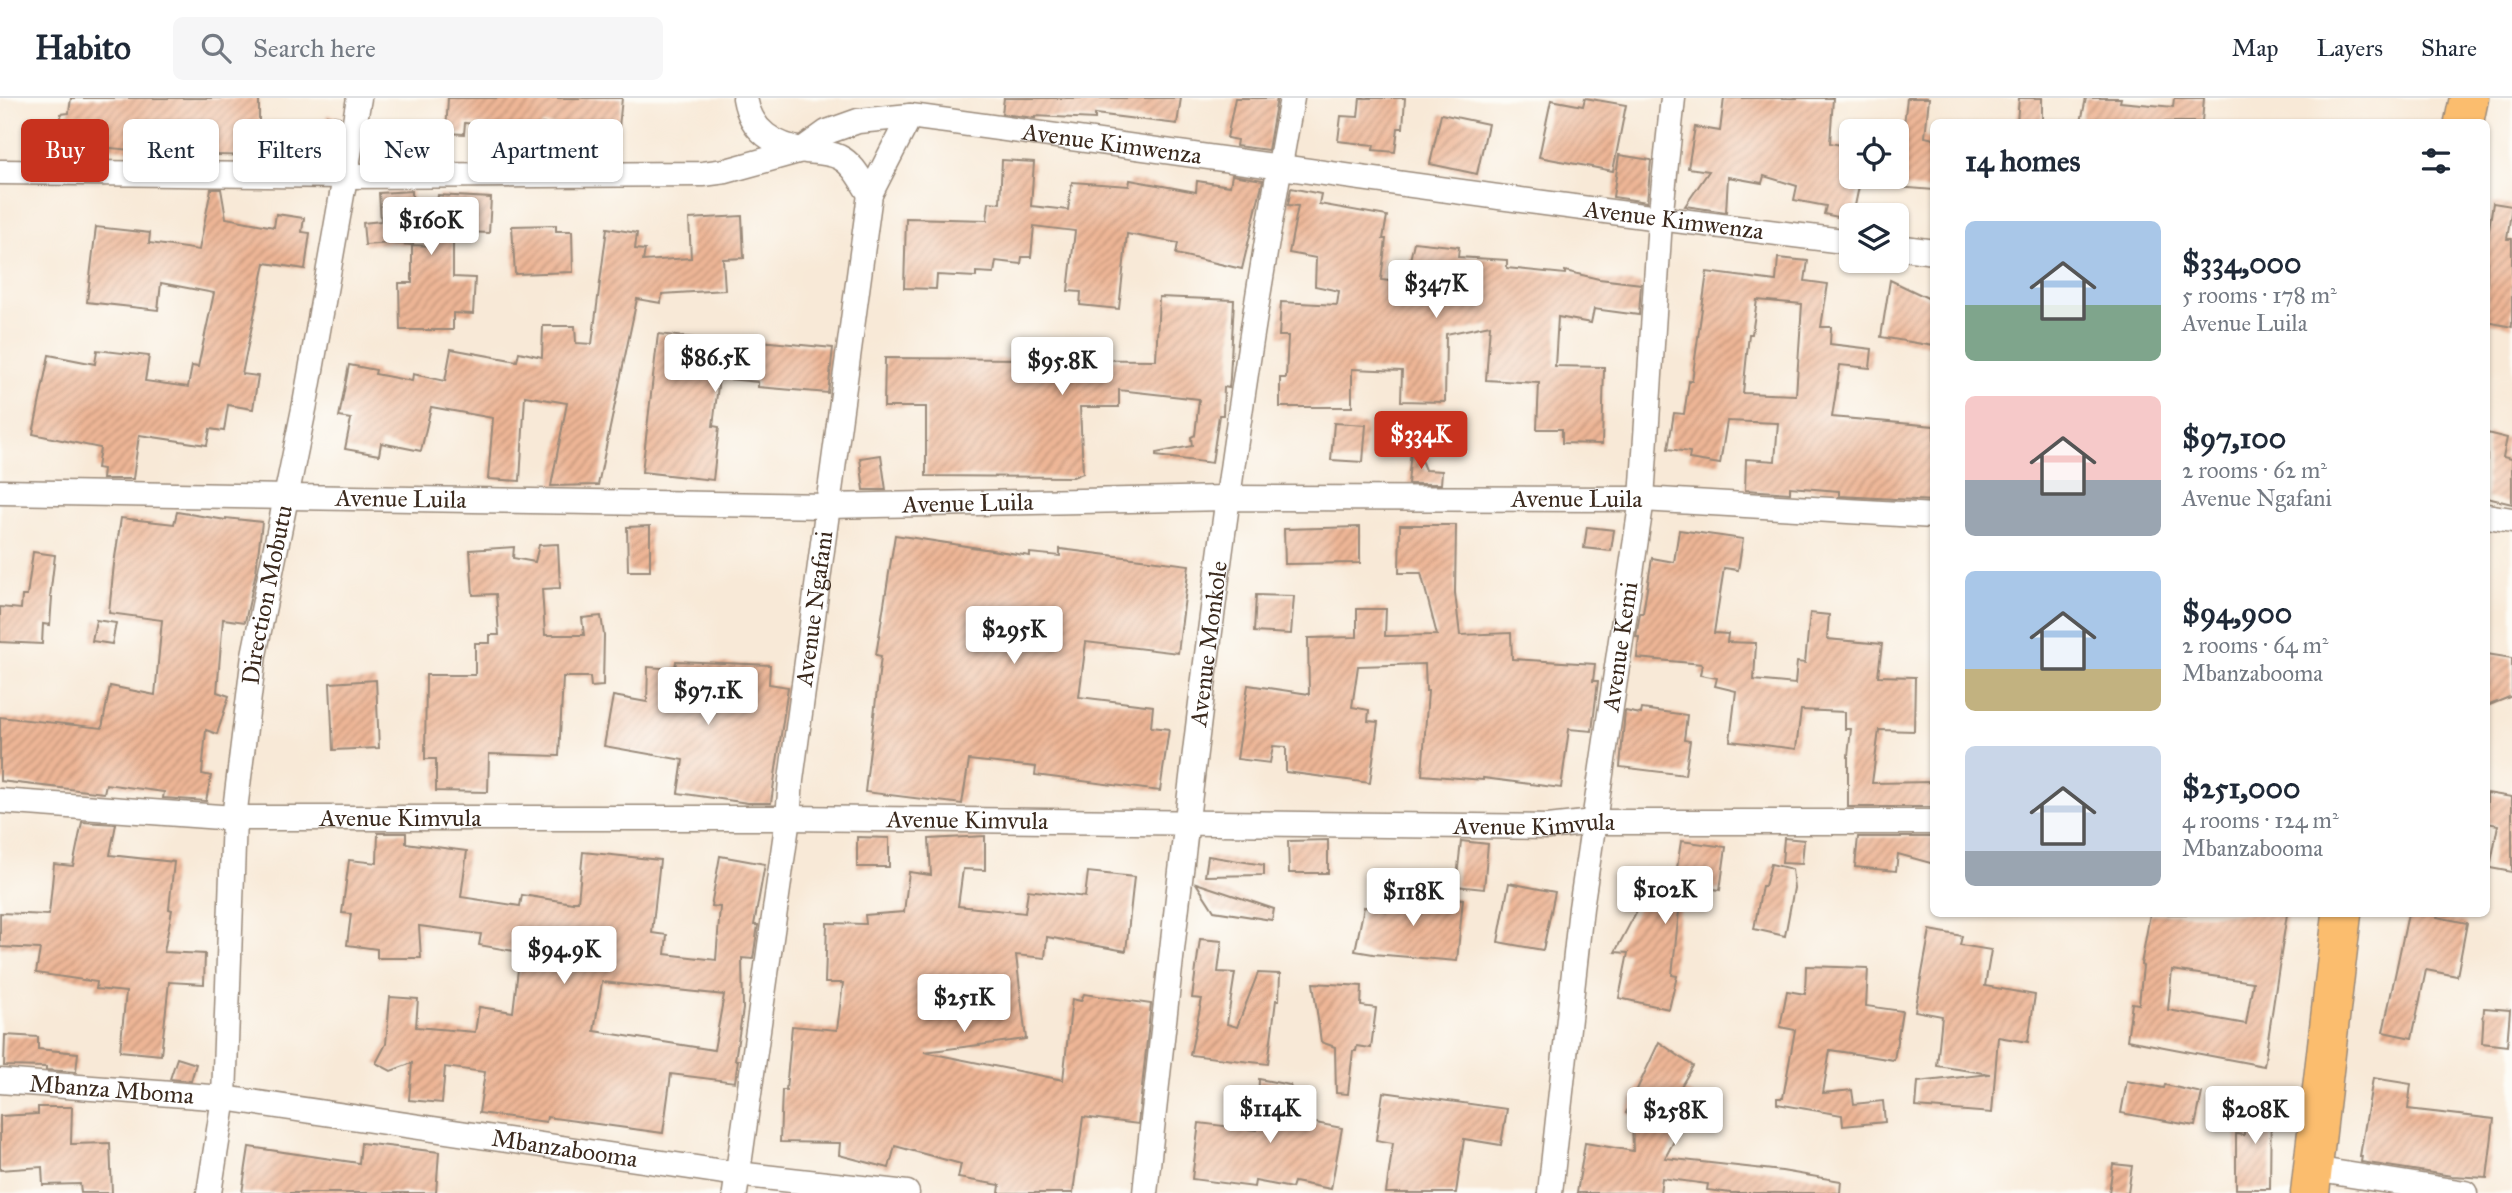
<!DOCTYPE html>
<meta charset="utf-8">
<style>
:root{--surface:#fff;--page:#f6f6f7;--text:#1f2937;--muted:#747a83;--line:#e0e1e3;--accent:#c8321e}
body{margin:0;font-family:"IM FELL Great Primer",serif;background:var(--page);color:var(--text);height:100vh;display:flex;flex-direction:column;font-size:26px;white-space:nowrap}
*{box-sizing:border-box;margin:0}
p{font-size:23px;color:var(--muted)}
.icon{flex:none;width:38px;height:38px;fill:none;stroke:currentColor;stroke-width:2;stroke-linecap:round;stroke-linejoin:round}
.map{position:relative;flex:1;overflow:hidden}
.side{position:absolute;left:1930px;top:21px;width:560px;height:798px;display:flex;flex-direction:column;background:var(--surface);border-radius:10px;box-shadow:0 2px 5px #0004}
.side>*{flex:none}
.hud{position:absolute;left:21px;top:21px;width:665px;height:63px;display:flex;gap:14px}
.buttons{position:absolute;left:1839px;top:21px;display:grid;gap:14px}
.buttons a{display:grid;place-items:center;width:70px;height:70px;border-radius:10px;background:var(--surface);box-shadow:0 2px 5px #0004;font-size:35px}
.price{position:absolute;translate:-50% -60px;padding:0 16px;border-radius:7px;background:#fff;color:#222;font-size:23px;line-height:46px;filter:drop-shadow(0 2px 4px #0008)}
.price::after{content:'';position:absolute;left:50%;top:42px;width:21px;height:16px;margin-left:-10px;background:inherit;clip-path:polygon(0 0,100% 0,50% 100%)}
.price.on{background:var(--accent);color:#fff}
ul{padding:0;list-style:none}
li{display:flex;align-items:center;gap:21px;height:175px;padding:0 35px}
li span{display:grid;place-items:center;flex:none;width:196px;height:140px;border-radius:10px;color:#555}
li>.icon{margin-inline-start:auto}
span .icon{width:84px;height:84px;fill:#fffc;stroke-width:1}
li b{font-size:30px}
h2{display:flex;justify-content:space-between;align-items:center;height:84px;padding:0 35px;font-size:30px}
.chip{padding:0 24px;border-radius:10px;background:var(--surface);box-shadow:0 2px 5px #0004;font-size:24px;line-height:63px}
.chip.on{background:var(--accent);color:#fff}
header{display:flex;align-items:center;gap:42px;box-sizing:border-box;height:98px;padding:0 35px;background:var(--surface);border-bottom:2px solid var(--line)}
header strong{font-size:33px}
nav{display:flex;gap:38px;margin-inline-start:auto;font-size:24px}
.search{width:490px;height:63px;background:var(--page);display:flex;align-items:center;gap:18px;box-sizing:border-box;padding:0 24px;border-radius:10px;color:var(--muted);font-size:26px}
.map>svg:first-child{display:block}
.building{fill:url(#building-hatch);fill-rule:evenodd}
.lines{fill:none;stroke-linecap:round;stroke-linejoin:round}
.minor-casing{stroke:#9a8a7a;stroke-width:27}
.trunk-casing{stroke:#9a8a7a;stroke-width:41}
.minor{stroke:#fff;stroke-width:24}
.trunk{stroke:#fbbd6e;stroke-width:38}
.labels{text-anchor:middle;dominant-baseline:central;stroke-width:5;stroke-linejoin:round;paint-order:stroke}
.street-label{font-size:24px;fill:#3b2a1e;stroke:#fdfcf7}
</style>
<header>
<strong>Habito</strong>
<div class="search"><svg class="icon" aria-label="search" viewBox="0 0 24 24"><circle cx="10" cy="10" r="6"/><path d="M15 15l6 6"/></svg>Search here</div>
<nav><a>Map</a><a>Layers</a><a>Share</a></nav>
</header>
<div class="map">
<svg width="2512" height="1095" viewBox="0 0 2512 1095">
<defs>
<pattern id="building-hatch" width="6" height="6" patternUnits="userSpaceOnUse" patternTransform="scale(1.75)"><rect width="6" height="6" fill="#eeb696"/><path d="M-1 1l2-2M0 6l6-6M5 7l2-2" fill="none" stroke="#c2947a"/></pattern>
</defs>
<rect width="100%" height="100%" fill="#fdfcf7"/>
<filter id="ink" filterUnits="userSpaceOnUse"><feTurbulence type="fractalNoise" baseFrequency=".0143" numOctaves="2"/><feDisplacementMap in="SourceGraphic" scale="14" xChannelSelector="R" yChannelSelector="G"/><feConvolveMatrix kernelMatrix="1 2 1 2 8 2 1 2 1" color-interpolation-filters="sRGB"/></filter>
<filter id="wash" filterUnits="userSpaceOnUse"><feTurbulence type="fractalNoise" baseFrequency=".00686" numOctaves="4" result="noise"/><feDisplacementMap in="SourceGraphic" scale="28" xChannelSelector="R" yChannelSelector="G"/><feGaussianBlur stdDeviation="1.57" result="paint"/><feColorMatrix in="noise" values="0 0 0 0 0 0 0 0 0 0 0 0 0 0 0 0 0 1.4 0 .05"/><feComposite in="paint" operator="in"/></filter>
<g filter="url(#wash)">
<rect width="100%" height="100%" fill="#f8e9d7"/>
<g id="blocks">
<g class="building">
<polygon points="71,0 259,0 259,58 171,56 101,49 100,53 63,53 61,16 69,15"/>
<polygon points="448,0 622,0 616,58 590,55 593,31 542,26 540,35 465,25 464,36 446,35"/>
<polygon points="1004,0 1181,0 1177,26 1095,16 1095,21 1035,18 1035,20 1002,16"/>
<polygon points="1235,0 1277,0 1268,52 1236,48 1237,42 1227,40"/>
<polygon points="1360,0 1405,0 1403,30 1398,30 1395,54 1373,52 1374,47 1338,43 1341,18 1358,19"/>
<polygon points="1585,0 1626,7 1613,73 1539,59 1551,2 1583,8"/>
<polygon points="1724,0 1833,0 1830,45 1852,49 1852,79 1861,79 1852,122 1824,116 1826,108 1794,102 1797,88 1764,78 1762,85 1728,79 1726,114 1685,108 1709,73 1688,70 1695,29 1720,33"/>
<polygon points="1907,0 1929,0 1925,39 1934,41 1934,92 1897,89"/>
<polygon points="2019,0 2042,0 2042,24 2017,24"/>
<polygon points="2086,0 2121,0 2120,4 2173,9 2174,0 2204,0 2202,24 2081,24"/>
<polygon points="1441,16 1488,26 1477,76 1430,66"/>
<polygon points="327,17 340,19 334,58 325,57 325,55 319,53"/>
<polygon points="370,25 390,30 389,60 364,59"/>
<polygon points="1619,57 1651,62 1647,104 1613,99"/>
<polygon points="1002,62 1034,64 1031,108 1068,112 1072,84 1129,88 1130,82 1196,94 1197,83 1230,88 1232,77 1263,82 1242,171 1176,156 1178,145 1127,136 1119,211 1080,207 1081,194 1068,193 1075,133 1034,128 1031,159 1022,159 1021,166 996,163 994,175 976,174 976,179 937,177 936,191 904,190 906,120 987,122 989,104 1000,105"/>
<polygon points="1291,90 1321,96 1319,106 1387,118 1383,141 1386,141 1381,182 1405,185 1414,144 1459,149 1458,159 1507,162 1507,170 1565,176 1565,173 1599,181 1641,186 1639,217 1594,211 1591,225 1558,219 1555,268 1604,269 1602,346 1562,345 1562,331 1537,331 1539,285 1486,282 1490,227 1446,236 1445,304 1401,303 1402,273 1352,271 1352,309 1280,309 1280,280 1286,280 1288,238 1279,238 1281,204 1337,207 1339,193 1315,188 1316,160 1289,155 1298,108 1288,107"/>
<polygon points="211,91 221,91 226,120 274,129 276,116 304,120 302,134 310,135 305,171 265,165 242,276 258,278 253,311 228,307 224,333 210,331 207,347 139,337 133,381 102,381 103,371 97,370 100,350 33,336 49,257 95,266 97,252 149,258 145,283 188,289 192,268 198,269 214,195 161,185 158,212 87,204 96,129 150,135 149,145 199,152"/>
<polygon points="412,93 413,147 432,148 438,97 491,100 489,135 466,134 465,141 453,140 453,179 475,180 473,216 453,215 453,232 400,232 399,185 412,185 412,147 391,145 365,147 363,125 381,123 379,95"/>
<polygon points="2493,105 2512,108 2507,141 2512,141 2512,229 2487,224 2487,143"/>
<polygon points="742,118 744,160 723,161 725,192 662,196 661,205 637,201 598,387 551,388 567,305 525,298 520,383 488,381 493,320 431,309 421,353 381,345 379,357 345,351 351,321 339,319 349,267 376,272 375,276 412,283 413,276 445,283 451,251 517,263 519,254 542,259 543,228 575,228 576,245 592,246 607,130 637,135 635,151 645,152 643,163 691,160 689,121"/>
<polygon points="556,127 556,133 572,133 573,174 515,176 512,128"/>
<path d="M1778,160L1808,163L1805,183L1828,186L1821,229H1831L1830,246L1872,251L1870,270L1840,267L1832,319L1934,328V403L1839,398V393L1790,389V395L1745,392L1746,361L1775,363L1778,325L1727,323L1720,366L1689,361L1690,354L1668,351L1674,315L1684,316L1689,283H1692L1707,174L1776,183ZM1757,202L1802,206L1796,297L1743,295L1749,236H1752Z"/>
<polygon points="1890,182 1934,203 1934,248 1881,239"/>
<polygon points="1159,199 1234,202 1230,280 1229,290 1224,289 1223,317 1219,317 1212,365 1156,358 1156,355 1192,348 1191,339 1195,337 1199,301 1119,292 1119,309 1080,309 1083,375 1073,379 926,378 926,309 884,309 885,260 1156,262"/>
<polygon points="658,236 749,246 749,242 833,250 828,295 758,289 758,284 719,280 713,328 719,329 713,382 642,374"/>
<polygon points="1334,325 1366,327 1363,364 1331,362"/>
<polygon points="2487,335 2507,340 2503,359 2512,361 2512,406 2487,400"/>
<polygon points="1412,340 1425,372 1442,373 1441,386 1408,386"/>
<polygon points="881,357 886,392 864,392 860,360"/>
<polygon points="177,414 226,422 226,420 262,424 256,474 245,524 223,521 217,594 229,598 217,636 206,632 202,676 211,678 206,703 163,700 164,694 106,686 104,695 0,683 0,619 102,630 110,588 155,597 162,522 109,515 114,466 121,420 174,426"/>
<polygon points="1400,427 1456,427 1455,495 1460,537 1511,535 1512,561 1595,566 1593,583 1598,583 1592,633 1569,631 1561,690 1483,680 1483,682 1422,677 1428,593 1426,593 1425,566 1358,568 1352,609 1369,612 1368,623 1378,624 1370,685 1286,674 1286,649 1273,648 1270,665 1237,661 1248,587 1309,596 1308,540 1357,539 1357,511 1386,511 1385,538 1437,537 1421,475 1399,475"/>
<polygon points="650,428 650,473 628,473 627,429"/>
<polygon points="1360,429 1360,465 1285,466 1284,431"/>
<polygon points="1587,429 1614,432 1611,453 1584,450"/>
<polygon points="1679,432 1743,441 1738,472 1724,470 1714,535 1728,536 1727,544 1756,545 1754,582 1795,586 1797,564 1805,565 1810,515 1829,517 1827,541 1882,546 1878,578 1915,579 1914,633 1879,632 1872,685 1933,684 1933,709 1848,709 1848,658 1851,631 1845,631 1845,614 1801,612 1796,651 1730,643 1736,593 1715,588 1717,580 1700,577 1702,566 1637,560 1639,539 1636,539 1640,515 1643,515 1652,460 1674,464"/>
<polygon points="895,437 1030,458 1030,455 1060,458 1060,451 1189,467 1178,555 1086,544 1079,599 1153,608 1151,629 1169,631 1160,693 1035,677 1036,669 969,662 962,706 865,694 881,558 876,557"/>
<polygon points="558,446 560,490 542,491 545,537 584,537 582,520 601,518 604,537 603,588 591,589 590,579 563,579 559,658 489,656 488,694 436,693 436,661 425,661 426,577 475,577 475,545 490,545 490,537 499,537 496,496 473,497 470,452 514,449 513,460 535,464 539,447"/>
<polygon points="33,454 55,457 50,499 52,499 50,527 43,526 42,546 0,544 0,509 21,511 22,498 27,498"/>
<polygon points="1256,497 1294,498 1291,536 1254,534"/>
<polygon points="96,522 116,525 112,546 92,543"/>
<polygon points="2487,556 2512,560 2512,598 2487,608"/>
<polygon points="676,563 770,567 769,586 788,589 771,705 748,705 678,695 683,662 604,648 613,598 647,604 648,569 675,571"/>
<polygon points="376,582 379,650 333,652 330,585"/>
<polygon points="1642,611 1687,617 1684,642 1690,643 1685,677 1620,669 1625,613 1641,616"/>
<polygon points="2487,695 2512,699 2512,774 2490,770 2498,727 2487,725"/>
<polygon points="82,724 116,726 110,757 174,764 169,811 172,812 164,854 205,856 204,886 169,884 161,957 120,953 126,894 96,891 97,884 36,875 40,851 0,849 0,815 49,817 54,766 73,768"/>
<path d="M378,735H406V745L467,753L461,799L520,808L522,797L573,805V803H578L583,754L660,762L652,835L667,837L665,856L716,862L720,809L711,808L720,758L765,766L754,827H758L753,861L742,860L743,911L735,962H738L735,984L671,976L663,1035L547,1019L546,1024L479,1015L485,974L445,969L442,1005L409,1002L412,965L391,973L376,965L386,946L390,899L418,901L416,929L475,934L479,909L513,914L520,854L479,847L481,836L419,828L421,860H377V851L347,847L351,816L342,815L349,762L377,765ZM602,884L724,897L714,952L594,933Z"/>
<polygon points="985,738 985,772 963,771 958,808 1025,815 1028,792 1085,799 1088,774 1134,779 1126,853 1047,839 1045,860 1016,857 1026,941 924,954 1063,982 1072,901 1081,903 1084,896 1151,906 1138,1026 1083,1019 1073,1095 999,1095 1000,1087 958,1080 961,1066 895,1048 889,1070 839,1057 840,1045 780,1044 782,992 786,992 792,928 837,932 843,885 825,885 827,825 866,826 865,817 904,814 909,774 931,777 929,741"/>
<polygon points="857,739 889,740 889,769 857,769"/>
<polygon points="1858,739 1933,739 1934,766 1898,756 1896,773 1855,769"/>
<polygon points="1784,740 1804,742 1802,766 1782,765"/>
<polygon points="1328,742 1328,775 1289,775 1288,743"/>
<polygon points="1461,743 1488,746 1484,791 1456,788"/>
<polygon points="1681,743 1726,749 1720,792 1682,786 1672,877 1677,878 1669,911 1619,900 1628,855 1615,854 1642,803 1648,804 1651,781 1675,784"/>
<polygon points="1208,758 1264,767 1264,777 1205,778"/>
<polygon points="1771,766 1792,771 1794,790 1785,838 1754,831 1762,788 1765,788"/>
<polygon points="1196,785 1274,811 1272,822 1214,813"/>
<polygon points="1509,785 1555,794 1543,852 1498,844"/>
<polygon points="1388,794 1463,801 1457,863 1373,856 1355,853 1364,809 1386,813"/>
<path d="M2150,816H2287L2264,968L2127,942L2132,905L2139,906L2143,868L2141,867ZM2172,872L2253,884L2246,926L2168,912Z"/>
<polygon points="2408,816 2438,816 2437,819 2467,825 2457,878 2426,872 2412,940 2383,934"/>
<polygon points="1930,832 1962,838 1960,847 1991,852 1985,888 2035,897 2028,944 1998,939 1992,1015 1916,1009 1918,984 1990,976 1937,968 1942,918 1915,913"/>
<polygon points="1200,841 1222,843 1218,874 1235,875 1227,926 1237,929 1258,875 1280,876 1279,902 1276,902 1268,966 1190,957 1202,901 1192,900"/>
<polygon points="1806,868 1868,870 1866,908 1902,913 1894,962 1830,952 1823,995 1852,992 1854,1006 1883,1003 1885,1024 1843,1028 1842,1017 1777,1006 1777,1000 1783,1000 1795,932 1780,929 1787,893 1805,896"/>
<polygon points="1313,885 1362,888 1361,908 1376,910 1371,950 1357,948 1356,953 1353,953 1348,996 1336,995 1335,949 1321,944"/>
<polygon points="2484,910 2510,912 2507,948 2482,945"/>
<polygon points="5,937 38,939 38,951 78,955 76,974 46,972 46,969 4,968"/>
<polygon points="1659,944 1693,968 1680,990 1697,1000 1665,1060 1782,1073 1841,1083 1840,1095 1731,1095 1707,1092 1708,1086 1662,1080 1660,1095 1577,1095 1585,1045 1633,1053 1632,1018 1626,1015"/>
<polygon points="177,960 196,966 191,983 170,981"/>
<polygon points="2373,980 2411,986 2408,1011 2494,1021 2487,1080 2452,1078 2361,1064 2362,1058 2360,1058"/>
<polygon points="1259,981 1290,987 1292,994 1311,998 1305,1023 1342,1030 1331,1091 1294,1084 1292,1090 1255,1083 1254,1089 1192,1081 1199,1025 1257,1032"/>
<polygon points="2127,983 2164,990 2165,987 2202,995 2195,1028 2121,1015"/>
<polygon points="1383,994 1507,1011 1501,1047 1464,1041 1456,1095 1386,1095 1393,1045 1376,1042"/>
<polygon points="2245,999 2271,1000 2270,1091 2236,1091 2236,1036 2244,1037"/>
<polygon points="38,1009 72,1009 71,1046 110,1045 112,1095 81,1095 80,1086 43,1087 42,1069 0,1072 0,1018 38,1016"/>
<polygon points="361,1045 439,1054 436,1095 242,1095 249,1049 359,1065"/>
<polygon points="2113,1066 2132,1068 2128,1095 2109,1095"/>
</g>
</g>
</g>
<g filter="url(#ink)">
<use href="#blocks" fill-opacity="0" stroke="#9a8a7a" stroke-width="2"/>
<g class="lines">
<g class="minor-casing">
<g id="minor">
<path id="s1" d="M0,74L345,78L703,76L726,73L802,52L827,34L858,23L910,18C1224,60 1537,107 1852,144"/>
<polyline points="870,96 910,18"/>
<polyline points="1897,149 1934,154"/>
<path id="s2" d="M0,394L827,408L1227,400L1642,401L1934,418"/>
<polyline points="2487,418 2512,422"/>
<path id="s3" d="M0,703L234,720H788L1548,729L1593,724H1934"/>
<path id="s4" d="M0,983L224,1000L737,1076L907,1095"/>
<polyline points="2313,1071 2465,1095"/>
<path id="s5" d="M209,1095L224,1000L234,720L254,557L305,306L359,0"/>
<path id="s6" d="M735,1095L788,720L791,682L870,96C861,83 854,66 839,59C829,54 817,54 806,53C774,47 751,34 745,0"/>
<path id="s7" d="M1145,1095C1185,729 1225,362 1292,0"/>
<path id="s8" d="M1550,1095L1581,810L1642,401L1660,122L1673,0"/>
</g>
</g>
<g class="trunk-casing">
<g id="trunk">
<polyline points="2464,24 2469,0"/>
<polyline points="2310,1095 2342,816"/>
</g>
</g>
<use href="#minor" class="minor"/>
<use href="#trunk" class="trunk"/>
</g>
</g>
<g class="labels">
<g class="street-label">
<text stroke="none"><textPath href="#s1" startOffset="1125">Avenue Kimwenza</textPath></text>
<text stroke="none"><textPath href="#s1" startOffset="1692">Avenue Kimwenza</textPath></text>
<text stroke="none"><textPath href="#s2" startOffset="401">Avenue Luila</textPath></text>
<text stroke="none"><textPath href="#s2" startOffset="1577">Avenue Luila</textPath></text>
<text stroke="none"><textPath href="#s2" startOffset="968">Avenue Luila</textPath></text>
<text stroke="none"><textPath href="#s5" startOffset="602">Direction Mobutu</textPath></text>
<text stroke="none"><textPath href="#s6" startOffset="590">Avenue Ngafani</textPath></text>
<text stroke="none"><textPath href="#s7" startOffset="553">Avenue Monkole</textPath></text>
<text stroke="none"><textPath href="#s8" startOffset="551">Avenue Kemi</textPath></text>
<text stroke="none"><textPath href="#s3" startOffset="401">Avenue Kimvula</textPath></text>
<text stroke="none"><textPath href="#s3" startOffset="968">Avenue Kimvula</textPath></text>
<text stroke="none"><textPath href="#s3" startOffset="1535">Avenue Kimvula</textPath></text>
<text stroke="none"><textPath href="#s4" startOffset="112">Mbanza Mboma</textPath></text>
<text stroke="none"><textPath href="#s4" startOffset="569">Mbanzabooma</textPath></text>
</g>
</g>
</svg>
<div class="buttons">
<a><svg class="icon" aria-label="locate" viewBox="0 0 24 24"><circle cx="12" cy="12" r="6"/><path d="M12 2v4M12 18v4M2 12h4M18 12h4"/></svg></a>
<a><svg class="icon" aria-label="layers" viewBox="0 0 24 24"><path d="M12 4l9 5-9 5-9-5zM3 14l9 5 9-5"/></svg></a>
</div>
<b class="price" style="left:431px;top:159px">$160K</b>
<b class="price" style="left:1436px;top:222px">$347K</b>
<b class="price" style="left:715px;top:296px">$86.5K</b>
<b class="price" style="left:1062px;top:299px">$95.8K</b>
<b class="price on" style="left:1421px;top:373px">$334K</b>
<b class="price" style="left:1014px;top:568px">$295K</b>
<b class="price" style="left:708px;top:629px">$97.1K</b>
<b class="price" style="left:1665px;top:828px">$102K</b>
<b class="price" style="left:1413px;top:830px">$118K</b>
<b class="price" style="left:564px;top:888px">$94.9K</b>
<b class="price" style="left:964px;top:936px">$251K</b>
<b class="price" style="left:1270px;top:1047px">$114K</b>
<b class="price" style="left:2255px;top:1048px">$208K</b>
<b class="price" style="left:1675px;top:1049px">$258K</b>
<div class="hud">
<a class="chip on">Buy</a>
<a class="chip">Rent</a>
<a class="chip">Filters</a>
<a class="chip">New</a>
<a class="chip">Apartment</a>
</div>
<section class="side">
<h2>14 homes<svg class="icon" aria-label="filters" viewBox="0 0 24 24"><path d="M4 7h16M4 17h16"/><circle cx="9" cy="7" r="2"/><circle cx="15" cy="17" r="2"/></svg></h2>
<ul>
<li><span style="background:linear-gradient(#a9c7e8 60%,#7fa58c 0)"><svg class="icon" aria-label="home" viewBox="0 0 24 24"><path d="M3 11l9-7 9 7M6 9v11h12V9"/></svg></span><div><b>$334,000</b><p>5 rooms · 178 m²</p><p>Avenue Luila</p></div></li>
<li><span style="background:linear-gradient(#f6c9c9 60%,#9aa5b1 0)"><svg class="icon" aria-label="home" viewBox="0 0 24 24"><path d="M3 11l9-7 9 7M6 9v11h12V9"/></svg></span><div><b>$97,100</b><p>2 rooms · 62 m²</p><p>Avenue Ngafani</p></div></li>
<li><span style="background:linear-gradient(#a9c7e8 70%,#c2b280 0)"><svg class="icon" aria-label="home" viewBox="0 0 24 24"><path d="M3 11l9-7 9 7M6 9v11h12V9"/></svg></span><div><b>$94,900</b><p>2 rooms · 64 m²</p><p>Mbanzabooma</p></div></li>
<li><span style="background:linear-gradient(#c9d6e8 75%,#9aa5b1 0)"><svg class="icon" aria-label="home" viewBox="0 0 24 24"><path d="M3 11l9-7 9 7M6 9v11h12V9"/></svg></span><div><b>$251,000</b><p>4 rooms · 124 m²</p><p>Mbanzabooma</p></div></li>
</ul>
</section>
</div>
